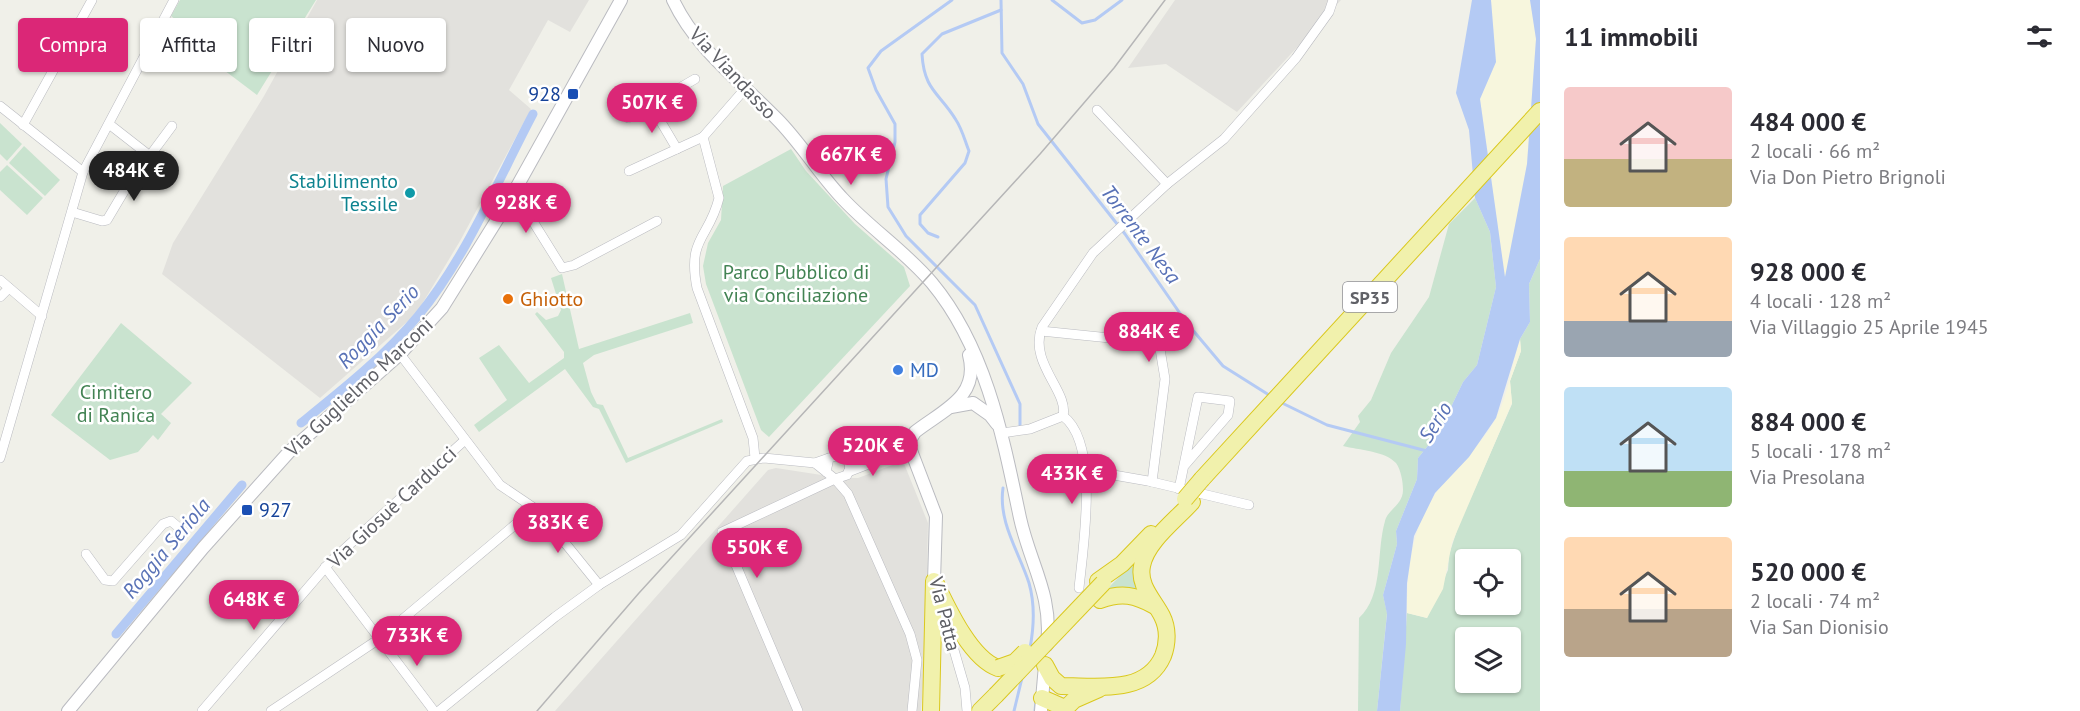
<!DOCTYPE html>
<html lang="it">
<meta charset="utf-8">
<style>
:root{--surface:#fff;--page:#f2f2f3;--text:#2b2b33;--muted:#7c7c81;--accent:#db2777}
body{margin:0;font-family:"PT Sans",sans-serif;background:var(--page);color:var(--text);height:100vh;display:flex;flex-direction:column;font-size:22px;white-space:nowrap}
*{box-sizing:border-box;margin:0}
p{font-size:20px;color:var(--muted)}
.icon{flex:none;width:33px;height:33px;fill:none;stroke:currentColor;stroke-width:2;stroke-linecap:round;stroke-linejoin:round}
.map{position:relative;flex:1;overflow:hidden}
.drawer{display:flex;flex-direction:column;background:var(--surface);width:540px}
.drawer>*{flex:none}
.top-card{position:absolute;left:18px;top:18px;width:570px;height:54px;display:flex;gap:12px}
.fabs{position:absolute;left:1455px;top:549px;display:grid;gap:12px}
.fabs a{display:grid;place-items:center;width:66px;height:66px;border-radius:6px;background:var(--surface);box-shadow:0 2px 4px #0004;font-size:30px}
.price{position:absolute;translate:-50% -51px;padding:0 14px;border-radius:21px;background:var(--accent);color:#fff;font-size:20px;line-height:39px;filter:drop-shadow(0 2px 3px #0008)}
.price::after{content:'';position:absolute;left:50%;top:36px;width:18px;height:14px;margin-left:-9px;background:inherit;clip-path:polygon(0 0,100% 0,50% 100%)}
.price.on{background:#222;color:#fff}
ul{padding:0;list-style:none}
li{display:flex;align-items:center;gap:18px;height:150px;padding:0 24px}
li span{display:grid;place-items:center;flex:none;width:168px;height:120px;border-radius:6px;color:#555}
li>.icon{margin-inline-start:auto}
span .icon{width:72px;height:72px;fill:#fffc;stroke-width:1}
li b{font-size:26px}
h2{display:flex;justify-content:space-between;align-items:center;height:72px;padding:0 24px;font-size:26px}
.pill{padding:0 21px;border-radius:6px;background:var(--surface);box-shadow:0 2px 4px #0004;font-size:21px;line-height:54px}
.pill.on{background:var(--accent);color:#fff}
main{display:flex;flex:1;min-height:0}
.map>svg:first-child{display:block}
.industrial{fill:#e2e1dd}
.green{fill:#c9e3cf;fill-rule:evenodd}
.sand{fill:#f7f6dd}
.water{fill:#b4caf4}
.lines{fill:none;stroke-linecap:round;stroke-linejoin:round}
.stream{stroke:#b4caf4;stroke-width:3}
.canal{stroke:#b4caf4;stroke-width:9}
.minor-casing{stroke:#babbc0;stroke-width:10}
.tertiary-casing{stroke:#babbc0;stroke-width:14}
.trunk-casing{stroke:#dac81e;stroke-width:18}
.minor{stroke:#fff;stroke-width:9}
.tertiary{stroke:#fff;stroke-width:12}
.trunk{stroke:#f1f1ac;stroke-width:16}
.tram{stroke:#b6b6b7;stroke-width:1.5}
.trunk-bridge-casing{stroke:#dac81e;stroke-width:18;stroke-linecap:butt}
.trunk-bridge{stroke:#f1f1ac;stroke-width:16}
.transit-dot{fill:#1a4fb4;stroke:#fff;stroke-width:2}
.culture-dot{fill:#0f9aa8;stroke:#fff;stroke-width:2}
.food-dot{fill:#e8710a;stroke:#fff;stroke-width:2}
.shop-dot{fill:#3f7fe0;stroke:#fff;stroke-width:2}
.labels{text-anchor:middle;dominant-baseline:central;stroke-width:5;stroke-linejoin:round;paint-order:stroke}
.shield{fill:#fff;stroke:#909095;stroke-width:1.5}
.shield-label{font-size:18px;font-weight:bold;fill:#606167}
.street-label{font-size:20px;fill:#606167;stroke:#fff}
.transit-label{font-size:20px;fill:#164399;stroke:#fff;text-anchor:end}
.culture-label{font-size:20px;fill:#0d838f;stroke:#fff;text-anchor:end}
.park-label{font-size:20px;fill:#428353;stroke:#fff}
.food-label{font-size:20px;fill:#c56008;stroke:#fff;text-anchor:start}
.shop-label{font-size:20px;fill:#366cbe;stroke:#fff;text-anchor:start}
.water-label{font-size:21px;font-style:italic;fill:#5972b6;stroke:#fff}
</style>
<main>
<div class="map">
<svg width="1540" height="711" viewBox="0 0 1540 711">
<rect width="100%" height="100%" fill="#f0f0e9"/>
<g class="industrial">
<polygon points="317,0 589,0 570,32 548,20 509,90 531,109 460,241 416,314 320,398 162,274 173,243 264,96"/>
<polygon points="1175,0 1341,0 1237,112 1166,64 1128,68"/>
<polygon points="903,461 928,523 925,656 921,711 555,711 768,470 776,468 841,478 858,478"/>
</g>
<g class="green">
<polygon points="180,0 316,0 257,95 171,30 176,20 171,16"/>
<polygon points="0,123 22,144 7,161 0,154"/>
<polygon points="24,146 60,180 45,196 9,163"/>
<polygon points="791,149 806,171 855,224 904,267 910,286 769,437 761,430 706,284 703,266 708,243 721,220 723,186"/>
<polygon points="7,165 43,198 27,215 0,190 0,172"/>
<path d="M1475,198L1490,232L1496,287L1477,365L1463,382L1439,432L1418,458L1417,479L1396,531L1397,544L1383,595L1387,613L1377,711H1358L1359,618C1384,595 1376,552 1385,521C1388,509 1403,505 1403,490C1403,482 1401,470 1396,463C1385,451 1359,450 1343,446L1360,422L1358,416L1371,400L1391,353L1429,297L1449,224Z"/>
<path d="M1540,259V711H1400L1407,613L1427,618L1448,570L1449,555L1458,527L1512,404L1510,381L1521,351L1520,339L1530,322L1529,284ZM1466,560H1510V604H1466ZM1466,638H1510V682H1466Z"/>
<polygon points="562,274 579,349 690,313 693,323 594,355 583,363 591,392 597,404 603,405 628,458 722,419 723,422 626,463 599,409 593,407 565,369 479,432 474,425 507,400 479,358 499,345 529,383 564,358 564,352 535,314 537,312 546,320 558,316 561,310 551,278"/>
<polygon points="121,323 192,383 161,414 171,423 158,440 153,435 138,452 110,460 51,415"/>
<polygon points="1140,556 1145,595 1101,595"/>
</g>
<g class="sand">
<polygon points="1491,0 1530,0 1536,39 1527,164 1505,279 1480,99 1496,62"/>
<path d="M1520,339L1521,351L1510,381L1512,403L1452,543L1443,589L1427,618L1407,613C1407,571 1411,530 1435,494C1453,467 1481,447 1496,418C1508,395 1512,364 1520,339Z"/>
</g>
<polygon class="water" points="1472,0 1491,0 1496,62 1480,99 1505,277 1527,164 1536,39 1530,0 1540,0 1540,259 1529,284 1530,322 1520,339 1496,418 1469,457 1435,493 1414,536 1407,583 1406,644 1400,711 1377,711 1387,614 1383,595 1397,544 1396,531 1417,479 1418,458 1439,432 1463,382 1477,365 1496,287 1490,232 1475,198 1469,130 1456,93"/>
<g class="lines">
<g class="stream">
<polyline points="952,0 881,51 868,68 876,90 895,124 895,142 886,179 888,207 906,236 975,305 1020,404 1020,425"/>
<polyline points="1001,0 1002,53 1023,84 1038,124 1125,234 1186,322 1223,366 1269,395"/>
<polyline points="1052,0 1082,23 1095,20 1122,0"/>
<path d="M938,237L928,233L920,224V215L965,163L969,151C965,141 962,129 956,120C940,93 924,91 922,54L942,34L1001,10"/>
<polyline points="1280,402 1327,425 1427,451"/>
<path d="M1003,488C998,522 1019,552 1029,583C1035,604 1034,627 1030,648"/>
<polyline points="1014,711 1022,678"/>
<polyline points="1035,711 1036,701"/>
</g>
<g class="canal">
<path d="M301,423C342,390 385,356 418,316C466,258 498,180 533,114"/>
<polyline points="116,634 242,485"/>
</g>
<g class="minor-casing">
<g id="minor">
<path d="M744,90L703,137L719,198C709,239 687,237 697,288L753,438L755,458"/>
<polyline points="651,105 677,149"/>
<polyline points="0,106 83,172"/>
<polyline points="1097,110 1167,184"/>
<polyline points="628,118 695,79"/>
<polyline points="109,124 150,156"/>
<polyline points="23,125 92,0"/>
<polyline points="629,171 703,137"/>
<polyline points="514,191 562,268 574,265 657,221"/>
<polyline points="72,212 102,221 107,220 126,188 172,126"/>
<polyline points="0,280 42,316"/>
<polyline points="0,297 9,288"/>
<polyline points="1041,331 1159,343 1165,379 1152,482"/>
<polyline points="400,354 500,485 540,512 599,585"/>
<path d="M1063,416C1069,391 1028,363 1042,327L1093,253L1167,184L1224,139L1296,58L1329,12L1333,0"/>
<path d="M1063,416C1100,443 1083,548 1079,588"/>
<polyline points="1002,433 1030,429 1063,416"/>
<polyline points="841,455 882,456"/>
<polyline points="0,458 83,172 174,0"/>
<path d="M815,463L835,479L847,475C852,467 849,459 841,455L829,458L826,472"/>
<polyline points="1085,470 1148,481 1249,505"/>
<polyline points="848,472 910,448"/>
<polyline points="1179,489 1198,397 1230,401 1228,415 1184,466"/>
<polyline points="86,554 105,580 113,581 163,524 171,521 183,531"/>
<polyline points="325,567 434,711"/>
<polyline points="943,612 965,688 967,711"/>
<polyline points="202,711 330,562 465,440"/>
<polyline points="271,711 379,639 523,518 531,507"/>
<polyline points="439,711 555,617 599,585 681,535 747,461 764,458 815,463 829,458"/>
<polyline points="798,711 722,532 835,479 848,494 910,634 917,660 912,711"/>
</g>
</g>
<g class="tertiary-casing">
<g id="tertiary">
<path d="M673,0C696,49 740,81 777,119C801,143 819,174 843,199C871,229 906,252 932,283C986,348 1003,437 1020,518C1030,564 1053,595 1047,645"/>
<polyline points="951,407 973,403 990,415 997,424"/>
<path d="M934,581L936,516L910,448V440L915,432C943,410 980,397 969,355"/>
<polyline points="68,711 203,548 289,452 400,354 442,308 510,199 621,0"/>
<polyline points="1041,711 1045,665"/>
</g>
</g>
<g class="trunk-casing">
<g id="trunk">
<polyline points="1202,479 1540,111"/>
<polyline points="1098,581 1122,564 1151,534"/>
<path d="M936,584C948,609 971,659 998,668"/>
<path d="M1100,600C1122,592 1135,595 1155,606"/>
<path d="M1045,665L1052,678L1061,686C1097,686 1146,695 1163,656C1168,643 1168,628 1162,616C1154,600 1138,586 1142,566C1146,542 1176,520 1192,502"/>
<polyline points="1042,698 1065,708"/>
<polyline points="931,711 934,581"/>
<polyline points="980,711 996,695"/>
<polyline points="1063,711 1074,700 1099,689"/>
</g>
</g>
<use href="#minor" class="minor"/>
<use href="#tertiary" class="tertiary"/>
<use href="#trunk" class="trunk"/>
<polyline class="tram" points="537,711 639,593 1040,154 1114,68 1165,0"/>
<g class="trunk-bridge-casing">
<g id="trunk-bridge">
<polyline points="1185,499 1202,479"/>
<polyline points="998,668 1015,662 1025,652"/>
<polyline points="996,695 1103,583"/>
</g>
</g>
<use href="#trunk-bridge" class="trunk-bridge"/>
</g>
<g class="transit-dot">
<rect x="567" y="88" width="12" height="12" rx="3"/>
<rect x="241" y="504" width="12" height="12" rx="3"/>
</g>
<circle class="culture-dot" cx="410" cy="193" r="6"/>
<circle class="food-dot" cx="508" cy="299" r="6"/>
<circle class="shop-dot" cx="898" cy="370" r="6"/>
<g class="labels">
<rect class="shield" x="1343" y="282" width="54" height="30" rx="4.5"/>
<g class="shield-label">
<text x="1370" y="297">SP35</text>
</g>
<g class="street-label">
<text transform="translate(733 73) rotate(47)">Via Viandasso</text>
<text transform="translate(359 387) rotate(-43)">Via Guglielmo Marconi</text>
<text transform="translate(392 507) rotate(-43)">Via Giosuè Carducci</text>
<text transform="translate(945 614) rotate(76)">Via Patta</text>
</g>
<g class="transit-label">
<text x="561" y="94">928</text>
<text x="259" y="510" text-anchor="start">927</text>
</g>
<g class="culture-label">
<text x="398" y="181">Stabilimento<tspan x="398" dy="23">Tessile</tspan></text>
</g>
<g class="park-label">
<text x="796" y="272">Parco Pubblico di<tspan x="796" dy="23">via Conciliazione</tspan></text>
<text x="116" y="392">Cimitero<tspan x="116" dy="23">di Ranica</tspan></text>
</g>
<g class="food-label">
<text x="520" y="299">Ghiotto</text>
</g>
<g class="shop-label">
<text x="910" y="370">MD</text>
</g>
<g class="water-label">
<text transform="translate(1141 234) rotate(53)">Torrente Nesa</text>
<text transform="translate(378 326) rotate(-46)">Roggia Serio</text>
<text transform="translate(1435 422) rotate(-58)">Serio</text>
<text transform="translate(166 548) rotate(-50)">Roggia Seriola</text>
</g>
</g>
</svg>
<div class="fabs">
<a><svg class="icon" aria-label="locate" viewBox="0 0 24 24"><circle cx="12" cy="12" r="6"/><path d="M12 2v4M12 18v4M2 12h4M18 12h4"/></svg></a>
<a><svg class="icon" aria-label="layers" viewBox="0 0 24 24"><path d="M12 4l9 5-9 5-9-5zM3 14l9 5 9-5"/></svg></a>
</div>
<b class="price" style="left:652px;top:134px">507K €</b>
<b class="price" style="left:851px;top:186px">667K €</b>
<b class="price on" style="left:134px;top:202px">484K €</b>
<b class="price" style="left:526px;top:234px">928K €</b>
<b class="price" style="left:1149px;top:363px">884K €</b>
<b class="price" style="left:873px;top:477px">520K €</b>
<b class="price" style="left:1072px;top:505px">433K €</b>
<b class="price" style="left:558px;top:554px">383K €</b>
<b class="price" style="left:757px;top:579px">550K €</b>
<b class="price" style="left:254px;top:631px">648K €</b>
<b class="price" style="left:417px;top:667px">733K €</b>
<div class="top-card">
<a class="pill on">Compra</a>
<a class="pill">Affitta</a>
<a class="pill">Filtri</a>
<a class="pill">Nuovo</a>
</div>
</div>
<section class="drawer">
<h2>11 immobili<svg class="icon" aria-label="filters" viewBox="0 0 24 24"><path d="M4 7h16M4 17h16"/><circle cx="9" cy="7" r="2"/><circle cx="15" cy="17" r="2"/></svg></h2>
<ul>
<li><span style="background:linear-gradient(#f6c9c9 60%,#c2b280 0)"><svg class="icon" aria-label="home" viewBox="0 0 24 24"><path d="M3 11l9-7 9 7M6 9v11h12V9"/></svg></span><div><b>484 000 €</b><p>2 locali · 66 m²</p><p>Via Don Pietro Brignoli</p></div></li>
<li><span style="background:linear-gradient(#ffd9b3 70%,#9aa5b1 0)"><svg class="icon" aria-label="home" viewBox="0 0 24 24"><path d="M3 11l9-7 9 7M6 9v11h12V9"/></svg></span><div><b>928 000 €</b><p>4 locali · 128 m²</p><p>Via Villaggio 25 Aprile 1945</p></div></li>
<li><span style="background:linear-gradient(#bfe0f5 70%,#8fb573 0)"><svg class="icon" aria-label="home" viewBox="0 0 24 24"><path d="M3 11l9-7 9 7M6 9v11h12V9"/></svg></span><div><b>884 000 €</b><p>5 locali · 178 m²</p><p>Via Presolana</p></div></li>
<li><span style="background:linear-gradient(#ffd9b3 60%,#b9a48a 0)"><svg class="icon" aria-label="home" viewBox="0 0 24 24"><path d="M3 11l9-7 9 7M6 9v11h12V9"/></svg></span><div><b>520 000 €</b><p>2 locali · 74 m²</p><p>Via San Dionisio</p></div></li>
</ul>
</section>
</main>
